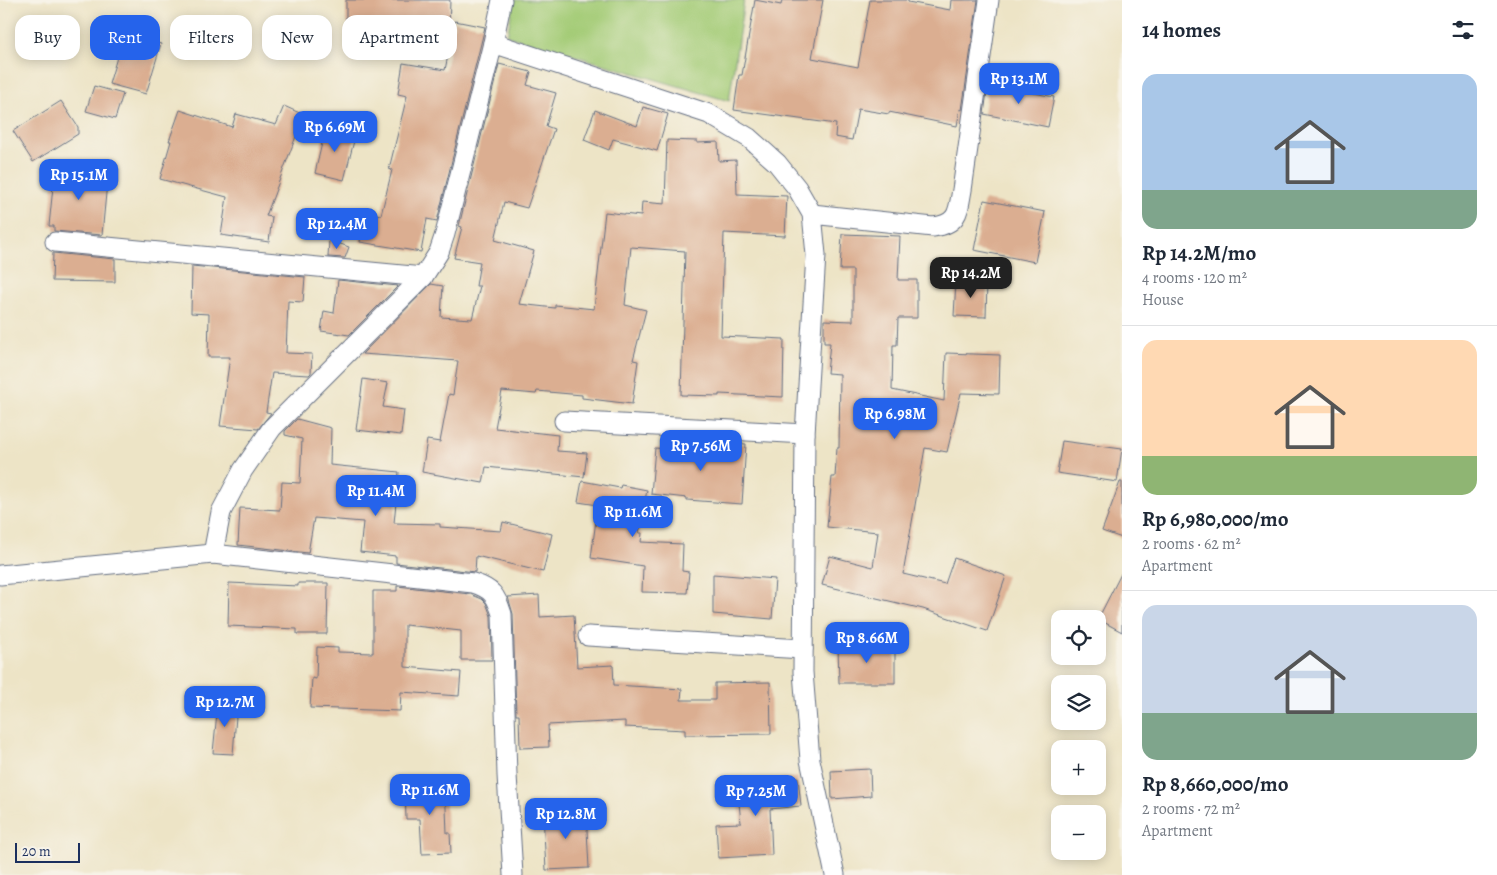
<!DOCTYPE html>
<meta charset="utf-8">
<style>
:root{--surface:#fff;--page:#f2f2f3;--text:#1f2937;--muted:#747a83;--line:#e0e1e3;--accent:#2563eb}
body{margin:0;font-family:Alegreya,serif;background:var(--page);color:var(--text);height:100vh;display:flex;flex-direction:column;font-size:19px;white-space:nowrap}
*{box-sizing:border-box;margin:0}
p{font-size:16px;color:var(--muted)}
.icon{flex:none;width:28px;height:28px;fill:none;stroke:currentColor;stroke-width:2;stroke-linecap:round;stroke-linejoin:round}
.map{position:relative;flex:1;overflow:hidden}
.panel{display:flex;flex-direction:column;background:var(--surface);width:375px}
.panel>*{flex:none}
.top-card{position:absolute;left:15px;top:15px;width:475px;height:45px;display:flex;gap:10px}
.fabs{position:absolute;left:1051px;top:610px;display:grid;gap:10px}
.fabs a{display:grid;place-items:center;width:55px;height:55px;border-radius:10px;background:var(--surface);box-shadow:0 2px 12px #0003;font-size:25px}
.scale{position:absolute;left:15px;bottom:12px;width:65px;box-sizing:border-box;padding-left:5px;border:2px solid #1b2f5e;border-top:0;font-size:14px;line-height:18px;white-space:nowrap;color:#1b2f5e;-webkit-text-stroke:4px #f7f3e8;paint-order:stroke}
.price{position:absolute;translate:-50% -42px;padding:0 11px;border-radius:10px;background:var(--accent);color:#fff;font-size:16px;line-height:32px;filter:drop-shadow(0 1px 2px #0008)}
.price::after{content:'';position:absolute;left:50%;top:30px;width:15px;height:11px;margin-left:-8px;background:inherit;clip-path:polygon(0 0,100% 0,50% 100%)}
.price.selected{background:#222;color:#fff}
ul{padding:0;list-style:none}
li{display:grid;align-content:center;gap:10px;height:265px;padding:0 20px}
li+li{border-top:1px solid var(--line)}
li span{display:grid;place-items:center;height:155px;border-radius:15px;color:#555}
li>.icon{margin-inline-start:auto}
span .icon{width:90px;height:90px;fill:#fffc;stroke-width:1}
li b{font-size:21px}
h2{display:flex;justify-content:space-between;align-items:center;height:60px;padding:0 20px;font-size:21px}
.tag{padding:0 18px;border-radius:15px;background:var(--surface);box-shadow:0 2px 12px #0003;font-size:18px;line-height:45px}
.tag.selected{background:var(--accent);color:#fff}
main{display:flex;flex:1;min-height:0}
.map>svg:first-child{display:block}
.green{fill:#a4cc77;stroke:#607e6a}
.building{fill:#dbae91}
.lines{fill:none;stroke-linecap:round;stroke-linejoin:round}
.minor-casing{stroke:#646e82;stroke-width:21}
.minor{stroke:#fff;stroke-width:19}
</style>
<main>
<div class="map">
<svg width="1122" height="875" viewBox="0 0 1122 875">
<rect width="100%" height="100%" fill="#f7f3e8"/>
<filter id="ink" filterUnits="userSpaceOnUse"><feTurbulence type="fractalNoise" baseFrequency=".02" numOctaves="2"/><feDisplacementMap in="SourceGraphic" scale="10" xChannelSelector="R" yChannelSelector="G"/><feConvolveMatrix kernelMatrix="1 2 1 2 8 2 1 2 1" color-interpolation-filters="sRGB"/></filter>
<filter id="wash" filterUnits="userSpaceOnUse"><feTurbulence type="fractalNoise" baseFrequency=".0096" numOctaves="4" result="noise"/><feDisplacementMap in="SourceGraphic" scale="20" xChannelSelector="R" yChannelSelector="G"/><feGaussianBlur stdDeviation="1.12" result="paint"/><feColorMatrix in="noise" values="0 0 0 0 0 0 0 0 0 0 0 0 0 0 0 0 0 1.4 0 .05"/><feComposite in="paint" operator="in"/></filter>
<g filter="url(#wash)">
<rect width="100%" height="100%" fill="#ede4c6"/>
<polygon class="green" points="514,0 744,0 729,101 507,36"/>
<g id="blocks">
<g class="building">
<polygon points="346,0 450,0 449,30 384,27 384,24 346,23"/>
<polygon points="755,0 781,5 782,0 823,0 812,58 858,67 870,0 908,0 908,2 950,10 951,0 978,0 962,110 960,109 957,126 889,112 889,114 858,109 852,140 835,137 836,124 734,110 739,75 742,75"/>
<polygon points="455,21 485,27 437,221 427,219 421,252 360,242 365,212 381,215 392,170 389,169 407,96 398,94 403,63 445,70"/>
<polygon points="124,34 161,44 146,94 109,84"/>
<polygon points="499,64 531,72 527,85 556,93 546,126 554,129 527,208 504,202 495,240 534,251 519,304 555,308 555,305 594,309 605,212 641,216 642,202 665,204 667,140 697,141 697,143 718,142 719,161 736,160 737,194 787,196 785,236 724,233 721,336 784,339 783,397 719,394 719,396 681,395 685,251 631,247 625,305 646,310 633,360 638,361 632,404 582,398 582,395 537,391 536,394 502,391 495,428 558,435 557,451 587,453 584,477 486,467 483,483 422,472 427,440 440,442 449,394 453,395 458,361 362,354 431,284 443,286 441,317 472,319 480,286 476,286 480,262 454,258 462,227 459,226"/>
<polygon points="988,84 1054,97 1048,127 984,114"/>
<polygon points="94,86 123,94 115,119 86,111"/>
<polygon points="61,101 78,127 78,134 33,162 13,131"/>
<polygon points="284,106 304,115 266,216 272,217 269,242 221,235 227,197 160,179 171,141 169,141 180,110 232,127 236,114 276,125"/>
<polygon points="643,107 668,114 657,151 613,139 609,150 584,140 595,110 637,126"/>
<polygon points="326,126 356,133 344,180 315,173"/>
<polygon points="55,167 108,172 102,235 54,231 54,226 49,226"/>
<polygon points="984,200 1045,212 1035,262 974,250"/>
<polygon points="842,234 900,236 898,280 917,280 917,318 898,318 897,345 893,345 892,390 944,401 946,353 1000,355 999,394 961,393 947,452 925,448 903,574 945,584 954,558 1006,576 987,631 923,609 822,585 830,556 873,567 878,532 827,527 832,477 835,477 837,448 839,448 840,374 827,373 830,343 824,343 824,320 853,321 853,270 840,270"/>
<polygon points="329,240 349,247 345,258 328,257"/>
<polygon points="53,253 115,259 115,282 52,281"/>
<polygon points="192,266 305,277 303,302 288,301 286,353 312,354 311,373 309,375 272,373 266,412 271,413 258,429 220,426 230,357 208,357 209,314 191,313"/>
<polygon points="338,280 398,286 349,335 321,331 324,311 334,313"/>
<polygon points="956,280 987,282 986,317 954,316"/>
<polygon points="363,379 388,383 383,407 404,410 401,435 356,430"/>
<polygon points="297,419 331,428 330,465 399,472 394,523 440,524 440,527 501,531 503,522 552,534 543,572 476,556 475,572 396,563 396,556 360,552 363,522 314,518 308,553 238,545 240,508 280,510 282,482 300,483 302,439 285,435 285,431"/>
<polygon points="691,441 746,444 742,504 687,500 687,498 651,494 655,448 690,451"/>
<polygon points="1062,441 1122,449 1117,482 1057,473"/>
<polygon points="582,481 620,488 621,485 647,490 639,533 642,533 641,542 683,544 682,571 689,572 687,593 642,592 643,566 591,558 598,505 578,502"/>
<polygon points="1120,482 1122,482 1122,538 1102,531"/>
<polygon points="1122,572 1122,632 1098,619"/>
<polygon points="713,574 775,579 772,619 713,614"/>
<polygon points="229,583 298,586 298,583 328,583 327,634 297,634 297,629 228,626"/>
<polygon points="397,586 470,594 482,599 486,603 491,616 492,660 461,660 461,631 405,625 405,667 461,672 459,696 401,692 400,711 310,708 312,678 316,679 317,647 338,648 338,652 373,653 373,591 397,591"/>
<polygon points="539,595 540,617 574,615 577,667 613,665 614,685 682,689 681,700 715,700 715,683 770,682 771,734 685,735 685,730 625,727 625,721 548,725 549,747 520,748 519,715 516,715 513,614 508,597"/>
<polygon points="838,645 895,645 895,683 839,683"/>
<polygon points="218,702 237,704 233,754 213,753"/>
<polygon points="870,769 871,796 832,799 831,771"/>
<polygon points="798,777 801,806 770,809 772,855 718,858 716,824 741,823 737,783"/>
<polygon points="445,784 447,833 450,833 451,853 422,854 420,819 406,819 405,786"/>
<polygon points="586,811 589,868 546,870 543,813"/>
</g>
</g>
</g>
<g filter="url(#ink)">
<use href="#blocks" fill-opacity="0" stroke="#646e82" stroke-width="1"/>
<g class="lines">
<g class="minor-casing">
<g id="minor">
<polyline points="502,0 493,43 709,114 749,138 777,163 797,188 812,214 816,255 805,434 803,672 810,760 835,875"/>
<path d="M493,43L445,234L439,252L423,277L272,428L243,470L221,512L213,554L473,583C492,589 496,595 502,614L507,775L513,875"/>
<path d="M812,214L933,227C959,224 958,211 962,190L989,0"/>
<polyline points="55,242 423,277"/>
<polyline points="564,421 805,434"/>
<polyline points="0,575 213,554"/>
<polyline points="588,636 803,649"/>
</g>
</g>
<use href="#minor" class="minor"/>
</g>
</g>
</svg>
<div class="fabs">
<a><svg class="icon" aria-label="locate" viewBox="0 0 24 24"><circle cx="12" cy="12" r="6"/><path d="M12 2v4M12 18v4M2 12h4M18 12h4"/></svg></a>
<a><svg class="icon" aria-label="layers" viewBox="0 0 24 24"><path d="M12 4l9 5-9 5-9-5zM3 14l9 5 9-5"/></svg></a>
<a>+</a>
<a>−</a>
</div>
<div class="scale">20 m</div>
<b class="price" style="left:1019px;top:105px">Rp 13.1M</b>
<b class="price" style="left:335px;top:153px">Rp 6.69M</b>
<b class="price" style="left:79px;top:201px">Rp 15.1M</b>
<b class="price" style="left:337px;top:250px">Rp 12.4M</b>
<b class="price selected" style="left:971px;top:299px">Rp 14.2M</b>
<b class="price" style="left:895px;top:440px">Rp 6.98M</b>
<b class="price" style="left:701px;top:472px">Rp 7.56M</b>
<b class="price" style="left:376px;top:517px">Rp 11.4M</b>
<b class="price" style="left:633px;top:538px">Rp 11.6M</b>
<b class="price" style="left:867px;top:664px">Rp 8.66M</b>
<b class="price" style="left:225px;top:728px">Rp 12.7M</b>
<b class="price" style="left:430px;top:816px">Rp 11.6M</b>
<b class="price" style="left:756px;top:817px">Rp 7.25M</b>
<b class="price" style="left:566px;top:840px">Rp 12.8M</b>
<div class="top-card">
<a class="tag">Buy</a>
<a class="tag selected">Rent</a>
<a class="tag">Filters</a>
<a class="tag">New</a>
<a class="tag">Apartment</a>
</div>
</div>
<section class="panel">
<h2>14 homes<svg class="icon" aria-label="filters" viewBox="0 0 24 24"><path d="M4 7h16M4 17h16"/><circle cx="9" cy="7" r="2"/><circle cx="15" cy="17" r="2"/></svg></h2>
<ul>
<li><span style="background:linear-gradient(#a9c7e8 75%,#7fa58c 0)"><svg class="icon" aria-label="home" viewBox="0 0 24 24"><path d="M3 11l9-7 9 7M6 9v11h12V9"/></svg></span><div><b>Rp 14.2M/mo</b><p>4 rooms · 120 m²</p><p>House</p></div></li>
<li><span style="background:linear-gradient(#ffd9b3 75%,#8fb573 0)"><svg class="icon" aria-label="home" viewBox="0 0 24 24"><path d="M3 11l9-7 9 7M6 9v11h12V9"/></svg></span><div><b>Rp 6,980,000/mo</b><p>2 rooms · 62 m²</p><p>Apartment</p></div></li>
<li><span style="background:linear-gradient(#c9d6e8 70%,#7fa58c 0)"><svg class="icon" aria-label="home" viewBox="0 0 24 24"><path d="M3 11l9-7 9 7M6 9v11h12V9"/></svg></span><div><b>Rp 8,660,000/mo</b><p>2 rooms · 72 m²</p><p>Apartment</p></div></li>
</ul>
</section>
</main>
